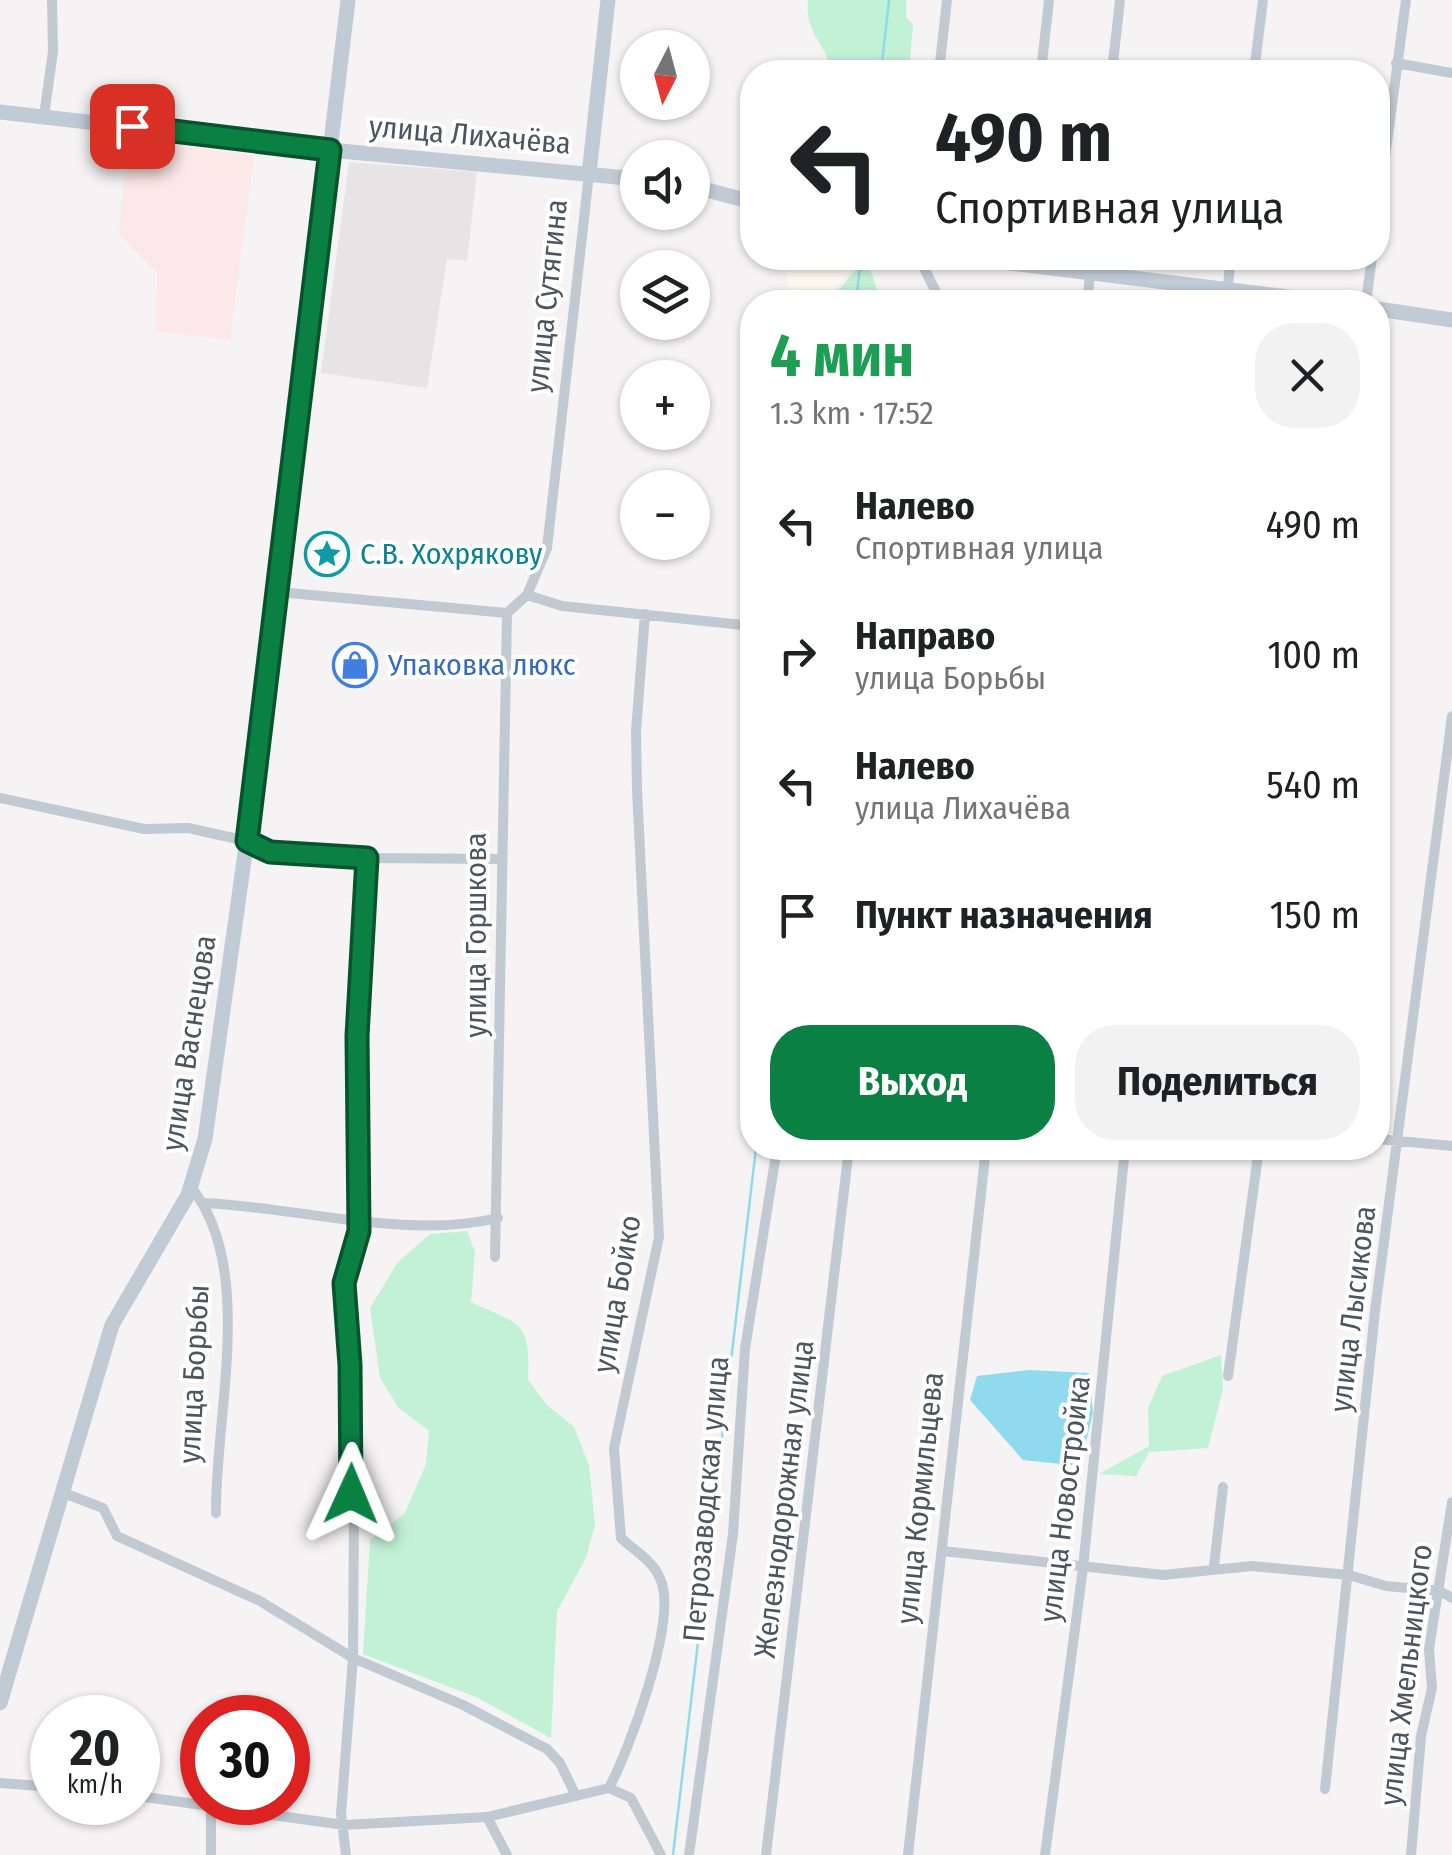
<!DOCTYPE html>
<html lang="ru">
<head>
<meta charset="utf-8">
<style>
  body { margin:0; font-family:"Fira Sans Condensed",sans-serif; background:#f2f2f2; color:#202124; height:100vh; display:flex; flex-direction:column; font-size:38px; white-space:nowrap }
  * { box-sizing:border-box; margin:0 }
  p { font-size:32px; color:#757577 }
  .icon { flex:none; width:55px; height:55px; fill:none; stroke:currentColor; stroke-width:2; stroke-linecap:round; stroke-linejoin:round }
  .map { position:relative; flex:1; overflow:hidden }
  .details { position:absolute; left:740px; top:290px; width:650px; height:870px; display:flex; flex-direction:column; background:#fff; border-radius:40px; box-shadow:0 2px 8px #0004 }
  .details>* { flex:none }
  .banner { position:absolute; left:740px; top:60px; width:650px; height:210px; border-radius:40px; box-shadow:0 2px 8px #0004; background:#fff; color:#202124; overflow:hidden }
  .needle { width:65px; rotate:186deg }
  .tools { position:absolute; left:620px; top:30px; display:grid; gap:20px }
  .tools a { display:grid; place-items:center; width:90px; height:90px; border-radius:50%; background:#fff; box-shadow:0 2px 8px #0004; font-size:50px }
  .speed { position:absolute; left:30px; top:1695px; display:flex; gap:20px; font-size:50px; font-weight:700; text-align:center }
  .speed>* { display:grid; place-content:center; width:130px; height:130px; border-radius:50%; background:#fff; box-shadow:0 2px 8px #0004; line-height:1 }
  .speed small { font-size:25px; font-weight:400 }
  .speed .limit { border:15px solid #d22; background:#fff; color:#111 }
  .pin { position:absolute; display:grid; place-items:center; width:85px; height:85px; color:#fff; margin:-42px; border-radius:20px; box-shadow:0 5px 15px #0006 }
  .me { position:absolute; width:110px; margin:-55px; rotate:1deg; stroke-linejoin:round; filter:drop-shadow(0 0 8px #0008) }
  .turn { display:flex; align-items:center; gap:35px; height:210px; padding:0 30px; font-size:45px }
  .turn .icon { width:130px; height:130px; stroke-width:2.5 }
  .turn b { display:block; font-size:70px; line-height:85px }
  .round { display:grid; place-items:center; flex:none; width:105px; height:105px; border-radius:40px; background:#f2f2f2 }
  .summary { display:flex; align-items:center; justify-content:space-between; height:170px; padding:0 30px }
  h1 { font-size:60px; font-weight:700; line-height:75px; color:#1e9e55 }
  .button { display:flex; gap:20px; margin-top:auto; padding:20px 30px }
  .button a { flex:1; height:115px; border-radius:40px; background:#0b8043; color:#fff; font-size:40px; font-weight:700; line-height:115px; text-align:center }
  .button a+a { background:#f2f2f2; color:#202124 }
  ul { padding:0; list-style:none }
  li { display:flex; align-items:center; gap:30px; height:130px; padding:0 30px }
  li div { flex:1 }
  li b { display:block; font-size:38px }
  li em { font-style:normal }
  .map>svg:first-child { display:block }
</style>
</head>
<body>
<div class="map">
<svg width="1452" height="1855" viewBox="0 0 1452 1855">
  <rect width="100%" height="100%" fill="#f5f3f3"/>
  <path fill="#fdf9ef" d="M784,258H862L826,299L789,291Z"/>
  <path fill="#e6e4e5" d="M349,162L477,172L467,261L447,259L427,388L321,373Z"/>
  <path fill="#fce8e6" d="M128,140L254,155L230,339L156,332L157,273L119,234Z"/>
  <path fill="#c3f1d5" d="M808,0H906V18L913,24L909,72H829C830,44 804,37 808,0Z
    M866,258L878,292L876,302H828Z
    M467,1231L475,1252L471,1302C520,1325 531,1320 528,1380L548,1406L574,1427L589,1465L595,1525L586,1558L557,1611L551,1738L476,1697L363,1654L370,1540L405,1513L426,1464L429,1431L398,1407L380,1378L370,1308L397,1263L430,1234Z
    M1221,1355L1223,1389L1208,1448L1149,1452L1136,1476L1099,1474L1149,1446L1148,1408L1162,1376Z"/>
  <path fill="#90daee" d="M1029,1370L1089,1373L1093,1413L1080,1466L1023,1460L970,1400L977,1376Z"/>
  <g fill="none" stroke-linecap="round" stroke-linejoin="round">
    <path stroke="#90daee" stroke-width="2.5" d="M881,72L889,0
      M856,302L861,258
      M673,1855L756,1148"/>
    <path stroke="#c1cad2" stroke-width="10" d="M1396,63L1452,73
      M939,72L947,0
      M1041,72L1049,0
      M1112,72L1120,0
      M1254,72L1263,0
      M44,116L53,51L52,0
      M1378,210L1406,0
      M919,258L941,302
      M1087,302L1092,258
      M1226,302L1231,258
      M1366,302L1372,258
      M278,592L507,613L527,595L562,606L752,626
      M527,595L547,548L589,174
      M752,747V743
      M0,798L144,829L188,828L247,841L270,852L367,858L502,859
      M1378,1139L1452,1146
      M191,1187C256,1268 215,1414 216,1513
      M203,1203C299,1207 405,1240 498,1218
      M495,1257L507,613
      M1228,1376L1259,1148
      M61,1492L103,1508L117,1536L260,1601L353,1658L463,1705L547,1749L560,1763L576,1796
      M942,1551L1163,1575L1252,1566L1349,1575L1386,1586L1440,1591L1452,1598
      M1214,1566L1223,1487
      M0,1783L52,1787
      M609,1788L631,1798L661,1855
      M1325,1789L1375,1311L1452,716
      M138,1796L344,1825L487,1817
      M211,1807V1855
      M346,1855L341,1814L353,1658L354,1508L344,1283L359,1231L357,1036L367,858
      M507,1855L487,1817L609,1788C630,1748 675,1626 662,1584C656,1562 637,1553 621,1538L614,1448L659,1237L637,790L636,731L645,614
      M689,1855L733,1534L745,1349L777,1148
      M766,1855L849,1148
      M908,1855L986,1148
      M1045,1855L1083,1568L1125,1148
      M1411,1855L1421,1736L1432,1688L1429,1649L1452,1502"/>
    <path stroke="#c1cbd6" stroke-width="15" d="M0,112L330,150L638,179
      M589,174L608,0
      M692,186L752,202
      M969,258L1328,302
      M1378,309L1452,320
      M0,1703L112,1325L188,1195L205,1139L253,796L348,0"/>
  </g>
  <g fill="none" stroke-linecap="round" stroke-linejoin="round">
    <defs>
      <path id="route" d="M132,126L330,150L247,841L270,852L367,858L357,1036L359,1231L344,1283L350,1365L351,1494"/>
    </defs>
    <use href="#route" stroke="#07532c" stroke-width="25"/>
    <use href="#route" stroke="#0b8043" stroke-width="18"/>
  </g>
  <defs>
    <symbol id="sight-ring" viewBox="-11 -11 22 22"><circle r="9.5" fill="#fff" stroke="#0f9aa8" stroke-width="1.5"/><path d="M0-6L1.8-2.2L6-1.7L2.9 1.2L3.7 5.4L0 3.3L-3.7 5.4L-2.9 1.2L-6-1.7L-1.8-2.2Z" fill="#0f9aa8"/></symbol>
    <symbol id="shop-ring" viewBox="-11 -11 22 22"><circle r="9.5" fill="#fff" stroke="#3f7fe0" stroke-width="1.5"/><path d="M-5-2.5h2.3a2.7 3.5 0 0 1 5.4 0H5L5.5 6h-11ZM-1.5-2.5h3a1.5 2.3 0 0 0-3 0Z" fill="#3f7fe0"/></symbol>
  </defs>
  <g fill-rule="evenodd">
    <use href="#sight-ring" x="302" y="529" width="50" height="50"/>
    <use href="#shop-ring" x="330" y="640" width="50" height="50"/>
  </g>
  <g text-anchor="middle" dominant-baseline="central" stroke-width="8" stroke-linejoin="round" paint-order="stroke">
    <g font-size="30" fill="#4a5661" stroke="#fff">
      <text transform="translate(470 135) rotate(5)">улица Лихачёва</text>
      <text transform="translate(547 296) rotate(-84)">улица Сутягина</text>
      <text transform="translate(476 935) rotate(-90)">улица Горшкова</text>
      <text transform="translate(189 1043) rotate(-81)">улица Васнецова</text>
      <text transform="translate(617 1294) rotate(-80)">улица Бойко</text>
      <text transform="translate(1353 1309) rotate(-83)">улица Лысикова</text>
      <text transform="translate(194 1374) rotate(-87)">улица Борьбы</text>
      <text transform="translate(920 1498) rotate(-84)">улица Кормильцева</text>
      <text transform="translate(706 1499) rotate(-85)">Петрозаводская улица</text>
      <text transform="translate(784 1499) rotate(-83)">Железнодорожная улица</text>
      <text transform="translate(1065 1499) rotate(-83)">улица Новостройка</text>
      <text transform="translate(1406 1675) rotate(-83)">улица Хмельницкого</text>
    </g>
    <g font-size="30" fill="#0d838f" stroke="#fff" text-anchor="start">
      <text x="360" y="554">С.В. Хохрякову</text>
    </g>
    <g font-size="30" fill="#366cbe" stroke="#fff" text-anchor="start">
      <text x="388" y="665">Упаковка люкс</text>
    </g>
  </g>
</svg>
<div class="tools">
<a><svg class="needle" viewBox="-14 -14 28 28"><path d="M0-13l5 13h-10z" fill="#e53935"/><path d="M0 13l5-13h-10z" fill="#757577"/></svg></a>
<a><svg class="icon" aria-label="sound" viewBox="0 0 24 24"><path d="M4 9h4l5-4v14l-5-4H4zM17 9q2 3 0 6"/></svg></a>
<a><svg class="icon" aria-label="layers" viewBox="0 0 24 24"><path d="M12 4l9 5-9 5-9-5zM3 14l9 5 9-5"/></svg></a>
<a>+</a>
<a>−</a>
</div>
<div class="speed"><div>20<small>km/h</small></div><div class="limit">30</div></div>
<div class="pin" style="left:132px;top:126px;background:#d93025"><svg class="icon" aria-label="arrive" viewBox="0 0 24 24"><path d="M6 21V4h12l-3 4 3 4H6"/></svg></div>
<svg class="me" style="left:351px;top:1494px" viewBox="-20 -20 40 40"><path d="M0-17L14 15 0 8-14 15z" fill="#0b8043" stroke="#fff" stroke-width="4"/></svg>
<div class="banner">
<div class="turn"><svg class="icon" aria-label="left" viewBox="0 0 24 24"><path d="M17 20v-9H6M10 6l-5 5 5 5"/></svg><div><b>490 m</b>Спортивная улица</div></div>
</div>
<section class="details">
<div class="summary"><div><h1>4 мин</h1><p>1.3 km · 17:52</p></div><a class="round"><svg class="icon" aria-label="close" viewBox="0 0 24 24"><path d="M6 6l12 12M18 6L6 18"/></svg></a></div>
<ul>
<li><svg class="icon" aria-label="left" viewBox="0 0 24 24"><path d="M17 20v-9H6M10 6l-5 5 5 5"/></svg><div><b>Налево</b><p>Спортивная улица</p></div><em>490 m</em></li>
<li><svg class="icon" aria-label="right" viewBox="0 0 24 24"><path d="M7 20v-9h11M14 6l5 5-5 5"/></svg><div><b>Направо</b><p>улица Борьбы</p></div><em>100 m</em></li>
<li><svg class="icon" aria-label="left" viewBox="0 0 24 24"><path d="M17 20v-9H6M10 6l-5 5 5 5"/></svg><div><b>Налево</b><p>улица Лихачёва</p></div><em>540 m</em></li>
<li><svg class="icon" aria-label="arrive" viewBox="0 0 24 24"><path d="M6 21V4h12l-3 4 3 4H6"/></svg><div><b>Пункт назначения</b></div><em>150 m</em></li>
</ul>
<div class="button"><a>Выход</a><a>Поделиться</a></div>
</section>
</div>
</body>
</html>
